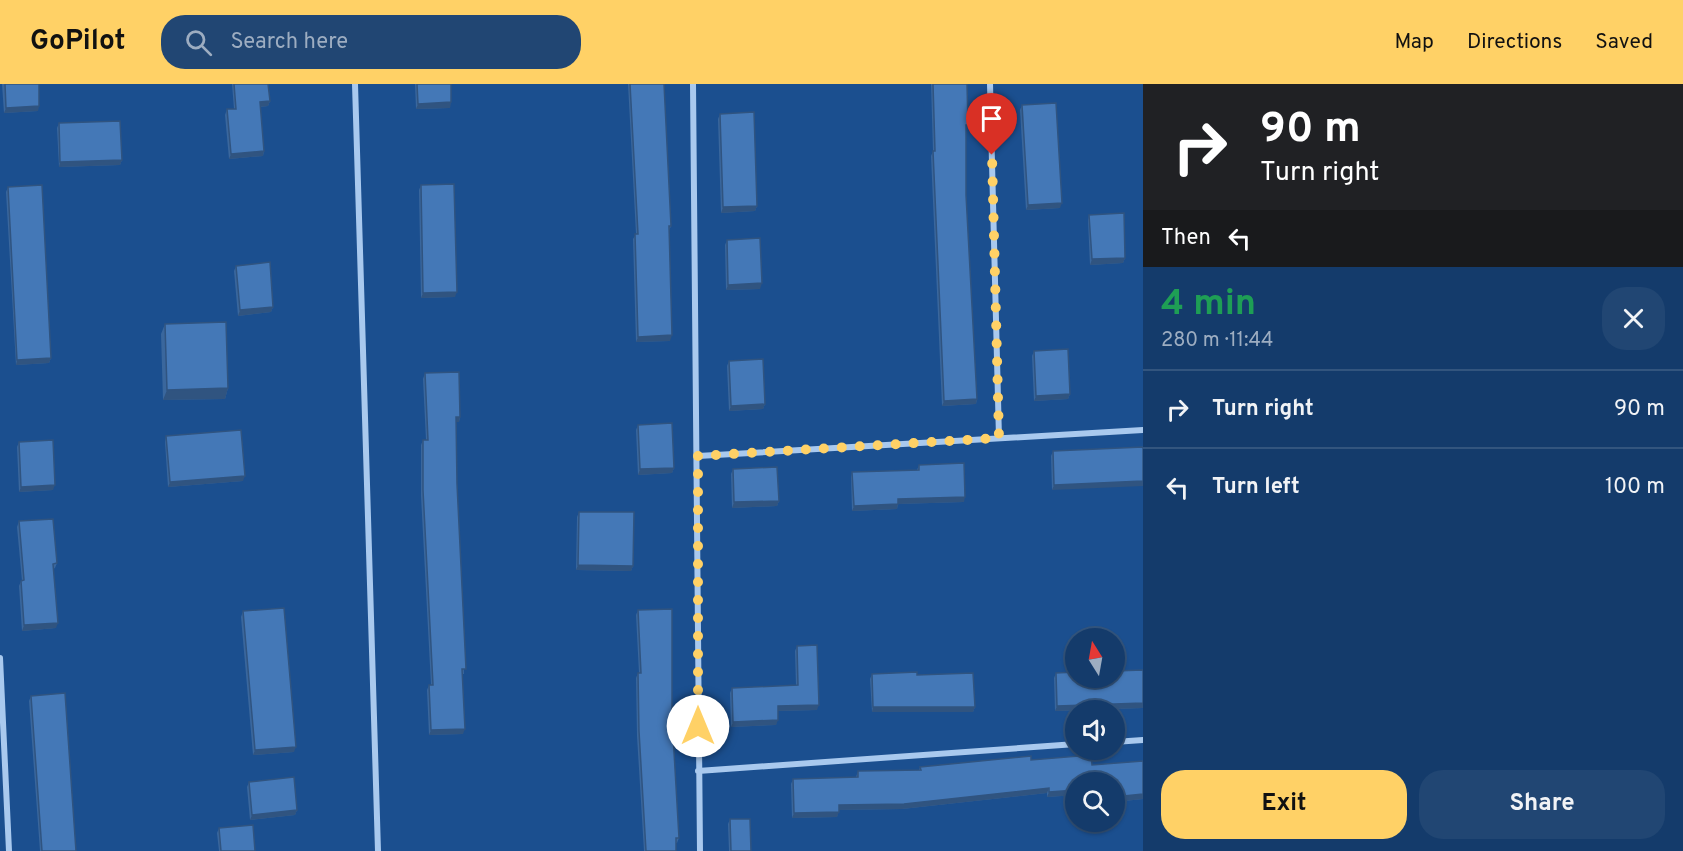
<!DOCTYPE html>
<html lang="en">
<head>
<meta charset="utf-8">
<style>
  body { margin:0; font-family:Overpass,sans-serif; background:#214673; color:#f1f3f6; height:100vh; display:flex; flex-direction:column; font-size:22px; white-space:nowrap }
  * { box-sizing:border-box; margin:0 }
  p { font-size:20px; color:#9dadc1 }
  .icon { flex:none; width:33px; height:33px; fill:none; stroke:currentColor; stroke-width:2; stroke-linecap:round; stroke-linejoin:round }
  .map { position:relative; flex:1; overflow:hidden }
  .side { display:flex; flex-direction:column; background:#143b6b; width:540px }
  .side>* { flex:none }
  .guide { background:#202124; color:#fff; overflow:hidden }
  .needle { width:39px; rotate:349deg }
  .buttons { position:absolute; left:1065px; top:544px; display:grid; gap:12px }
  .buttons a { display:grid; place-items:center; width:60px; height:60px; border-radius:50%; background:#143b6b; box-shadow:0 2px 4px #0004,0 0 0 2px #33557e; font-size:30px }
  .pin { position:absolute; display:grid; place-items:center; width:51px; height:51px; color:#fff; margin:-62px -26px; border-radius:50% 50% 50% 0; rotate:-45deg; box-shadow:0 0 6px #0007 }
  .pin .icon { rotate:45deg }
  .me { position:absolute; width:66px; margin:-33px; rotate:0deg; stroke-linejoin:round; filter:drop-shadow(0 0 4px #0008) }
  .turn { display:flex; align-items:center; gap:21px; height:126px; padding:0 18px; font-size:27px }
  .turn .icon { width:78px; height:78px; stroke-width:2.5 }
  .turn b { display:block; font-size:42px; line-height:51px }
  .then { display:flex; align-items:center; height:57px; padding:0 18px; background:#0003; gap:12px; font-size:22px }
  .round { display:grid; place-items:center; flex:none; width:63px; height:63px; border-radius:24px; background:#214673 }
  .overview { display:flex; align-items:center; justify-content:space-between; height:102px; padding:0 18px }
  h1 { font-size:36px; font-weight:700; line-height:45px; color:#1e9e55 }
  .cta { display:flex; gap:12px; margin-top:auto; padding:12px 18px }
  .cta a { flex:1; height:69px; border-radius:24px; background:#ffd166; color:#111; font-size:24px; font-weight:700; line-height:69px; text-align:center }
  .cta a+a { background:#214673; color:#f1f3f6 }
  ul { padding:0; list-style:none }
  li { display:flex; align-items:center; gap:18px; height:78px; padding:0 18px; border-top:2px solid #33557e }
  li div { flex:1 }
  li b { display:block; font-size:22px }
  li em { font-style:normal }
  header { display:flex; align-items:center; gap:36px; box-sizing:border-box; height:84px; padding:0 30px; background:#ffd166; color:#111 }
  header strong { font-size:28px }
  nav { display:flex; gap:33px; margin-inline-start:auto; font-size:21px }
  .search { width:420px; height:54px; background:#214673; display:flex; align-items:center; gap:15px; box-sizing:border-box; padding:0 21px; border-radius:24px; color:#9dadc1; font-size:22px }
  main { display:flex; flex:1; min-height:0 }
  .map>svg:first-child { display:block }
</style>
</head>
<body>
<header>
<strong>GoPilot</strong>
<div class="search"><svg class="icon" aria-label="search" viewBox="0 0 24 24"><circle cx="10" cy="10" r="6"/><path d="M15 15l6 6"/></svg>Search here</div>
<nav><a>Map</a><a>Directions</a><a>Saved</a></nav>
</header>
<main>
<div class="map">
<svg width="1143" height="767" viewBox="0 0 1143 767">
  <rect width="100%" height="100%" fill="#1b4f8f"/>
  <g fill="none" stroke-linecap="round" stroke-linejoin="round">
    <path stroke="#a9c9ee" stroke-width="6" d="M355,0L378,767
      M693,0L700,767
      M990,0L999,354
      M698,372L1143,346
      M0,574L9,767
      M1114,658L1143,656
      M698,687L1076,660"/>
  </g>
  <path fill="#3a679d" d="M2,0H39L38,27L4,29Z
    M232,0H268L270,17L268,22L260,23L264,67L263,72L229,75L225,31L227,25H234Z
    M415,0H451L450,24L416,25Z
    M628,0H664L671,142L669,147L670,257L636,258L633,155L636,150Z
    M931,0H967L966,46V111L977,315L976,320L942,322L931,72L933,67Z
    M1022,21L1060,124L1026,126L1020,26Z
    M720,30L757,122L755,127L721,129L718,35Z
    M59,39L122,76L120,81L59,83L57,44Z
    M421,101L455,213L421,214L419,106Z
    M8,103L51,274L49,279L16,281L6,108Z
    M1089,131L1125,174L1123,179L1090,181L1088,136Z
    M727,156L760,205L726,206L725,161Z
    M236,182L273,223L271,228L238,232L234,187Z
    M165,240L228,304L225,315L163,316L161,250Z
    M1034,267L1070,310L1068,315L1034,317L1032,272Z
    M729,277L765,320L763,325L729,327L727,282Z
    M425,289L460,333L459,338H456L457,400L464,590H463V650L429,651L427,606L429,601H431L421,412V361L423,356H426L423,295Z
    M638,341L674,384L672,389L638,391L636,346Z
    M166,352L243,397L168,403L165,358Z
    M19,358L53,406L19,408L17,363Z
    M1143,363L1052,406L1051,372L1053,367Z
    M919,381L964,418L898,420L897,425L852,427L851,393L852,388L917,386Z
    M733,385L779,417L777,422L732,424L731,390Z
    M579,428L633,482L631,487L576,486L577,433Z
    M19,437L57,479L55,484L53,485L56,544L22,547L19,502L21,497H22L17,443Z
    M638,526L672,633L679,754L677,759H676V767H644L637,652L636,594L638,589H639L636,531Z
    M243,527L294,668L253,671L241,533Z
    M797,562L817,626L778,627L776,641L731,643L730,609L732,604L796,602L795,567Z
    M1143,586V624L1055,627L1054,594L1056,589Z
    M872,590L917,591L975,623L973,628H872L870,595Z
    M31,612L76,767H40L29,617Z
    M1031,676L1092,681L1143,715L1114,718V699H1076V711L1047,713V709L902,725L839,726L837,733L792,734L791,700L793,695L856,693L858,687L919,686L920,683Z
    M249,698L297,726L295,731L250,736L247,703Z
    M730,735L751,767H729L728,740Z
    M219,744L255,767H219L217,749Z"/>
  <path fill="#305480" d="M270,17L268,22L258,23L260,18Z
    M451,18L450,24L416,25L418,20Z
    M39,22L38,27L4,29L6,24Z
    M264,67L263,72L229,75L231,70Z
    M122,76L120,81L59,83L60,78Z
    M1062,119L1060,124L1026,126L1028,121Z
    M757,122L755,127L721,129L723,123Z
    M1125,174L1123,179L1090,181L1092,175Z
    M762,199L760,205L726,206L728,201Z
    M457,208L455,213L421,214L423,209Z
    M273,223L271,228L238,232L240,226Z
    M672,251L670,257L636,258L638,253Z
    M51,274L49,279L16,281L17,276Z
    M228,304L225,315L163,316L167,306Z
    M1070,310L1068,315L1034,317L1036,312Z
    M977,315L976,320L942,322L944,317Z
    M765,320L763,325L729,327L731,322Z
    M456,333H460L459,338H454Z
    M674,384L672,389L638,391L640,385Z
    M245,392L243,397L168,403L170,398Z
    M1143,397V402L1052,406L1054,401Z
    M55,401L53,406L19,408L21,403Z
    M965,413L964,418L898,420L897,425L852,427L854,422L898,415Z
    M779,417L777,422L732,424L734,418Z
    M578,481L633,482L631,487L576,486Z
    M58,539L56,544L22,547L24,541Z
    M1143,619V624L1055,627L1057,622Z
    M819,621L817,626L776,627L778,622Z
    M873,623H975L973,628H872Z
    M778,636L776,641L731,643L733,638Z
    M465,645L463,650L429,651L431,646Z
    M296,663L294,668L253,671L255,666Z
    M1049,704L1047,709L902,725L837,726L839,721Z
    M1076,706V711L1047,713L1049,708Z
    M1143,710V715L1114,718V713Z
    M297,726L295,731L250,736L252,731Z
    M839,728L837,733L792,734L794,729Z"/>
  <path fill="#4478b7" stroke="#305480" stroke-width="1.5" d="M5,0H39V22L6,24Z
    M234,0H268L270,17L260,18L264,67L231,70L227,25H236Z
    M417,0H451V18L418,20Z
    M630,0H664L671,142H669L672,251L638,253L635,150H638Z
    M933,0H967L968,41H966V111L977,315L944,317L933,67H935Z
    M1056,19L1062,119L1028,121L1022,21Z
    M754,28L757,122L723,123L720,30Z
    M120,37L122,76L60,78L59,39Z
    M454,100L457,208L423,209L421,101Z
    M42,101L51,274L17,276L8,103Z
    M1124,129L1125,174L1092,175L1089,131Z
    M760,154L762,199L728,201L727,156Z
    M270,178L273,223L240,226L236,182Z
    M226,238L228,304L167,306L165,240Z
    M1068,265L1070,310L1036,312L1034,267Z
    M763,275L765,320L731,322L729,277Z
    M459,288L460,333H456L457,400L466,585H462L465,645L431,646L429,601H433L423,406V356H428L425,289Z
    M672,339L674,384L640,385L638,341Z
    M241,346L245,392L170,398L166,352Z
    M53,356L55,401L21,403L19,358Z
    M1143,363V397L1054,401L1053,367Z
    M964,379L965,413L898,415V420L854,422L852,388L919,386V381Z
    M777,383L779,417L734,418L733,385Z
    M579,428H634L633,482L578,481Z
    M53,435L57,479L53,480L58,539L24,541L21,497L24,496L19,437Z
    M284,524L296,663L255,666L243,527Z
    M672,525V633L679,754H676V767H646L639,647L638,589H641L638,526Z
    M817,561L819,621L778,622V636L733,638L732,604L798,601L797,562Z
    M1143,586V619L1057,622L1056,589L1076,588V594H1114V587Z
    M917,588V591L973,589L975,623H873L872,590Z
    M65,609L76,767H42L31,612Z
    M1091,671L1092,681L1143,677V710L1114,713V699H1076V706L1049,708V704L904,720L839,721V728L794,729L793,695L858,693V687L921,686L920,683L1031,672V676Z
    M294,693L297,726L252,731L249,698Z
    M730,735H750L751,767H731Z
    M253,741L255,767H221L219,744Z"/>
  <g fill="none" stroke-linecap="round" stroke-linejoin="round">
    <path stroke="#ffd166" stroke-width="10" stroke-dasharray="0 18" d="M698,642V372L999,354L992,71"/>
  </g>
</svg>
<div class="buttons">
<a><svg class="needle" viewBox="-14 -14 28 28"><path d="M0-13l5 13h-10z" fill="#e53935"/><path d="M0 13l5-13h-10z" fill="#9dadc1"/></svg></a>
<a><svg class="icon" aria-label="sound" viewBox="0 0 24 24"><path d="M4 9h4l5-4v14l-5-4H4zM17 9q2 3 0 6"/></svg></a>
<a><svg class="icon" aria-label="search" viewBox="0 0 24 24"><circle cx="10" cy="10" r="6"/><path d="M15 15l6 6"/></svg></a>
</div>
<div class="pin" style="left:992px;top:71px;background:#d93025"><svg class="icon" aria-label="arrive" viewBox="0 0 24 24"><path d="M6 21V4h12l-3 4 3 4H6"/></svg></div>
<svg class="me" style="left:698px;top:642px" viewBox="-20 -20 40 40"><circle r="19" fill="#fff"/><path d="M0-13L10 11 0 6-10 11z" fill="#ffd166"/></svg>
</div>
<section class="side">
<div class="guide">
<div class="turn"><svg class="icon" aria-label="right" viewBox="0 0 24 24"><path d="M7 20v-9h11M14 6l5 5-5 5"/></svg><div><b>90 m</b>Turn right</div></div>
<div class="then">Then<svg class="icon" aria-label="left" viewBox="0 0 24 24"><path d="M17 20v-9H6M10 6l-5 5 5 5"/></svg></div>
</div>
<div class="overview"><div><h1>4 min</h1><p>280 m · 11:44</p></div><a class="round"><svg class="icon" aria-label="close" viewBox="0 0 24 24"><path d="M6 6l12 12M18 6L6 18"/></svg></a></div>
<ul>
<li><svg class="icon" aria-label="right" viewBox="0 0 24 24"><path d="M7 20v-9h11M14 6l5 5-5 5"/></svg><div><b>Turn right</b></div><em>90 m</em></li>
<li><svg class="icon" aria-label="left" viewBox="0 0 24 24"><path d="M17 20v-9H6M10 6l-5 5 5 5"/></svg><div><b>Turn left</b></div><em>100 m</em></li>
</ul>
<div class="cta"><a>Exit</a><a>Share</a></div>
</section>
</main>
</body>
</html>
